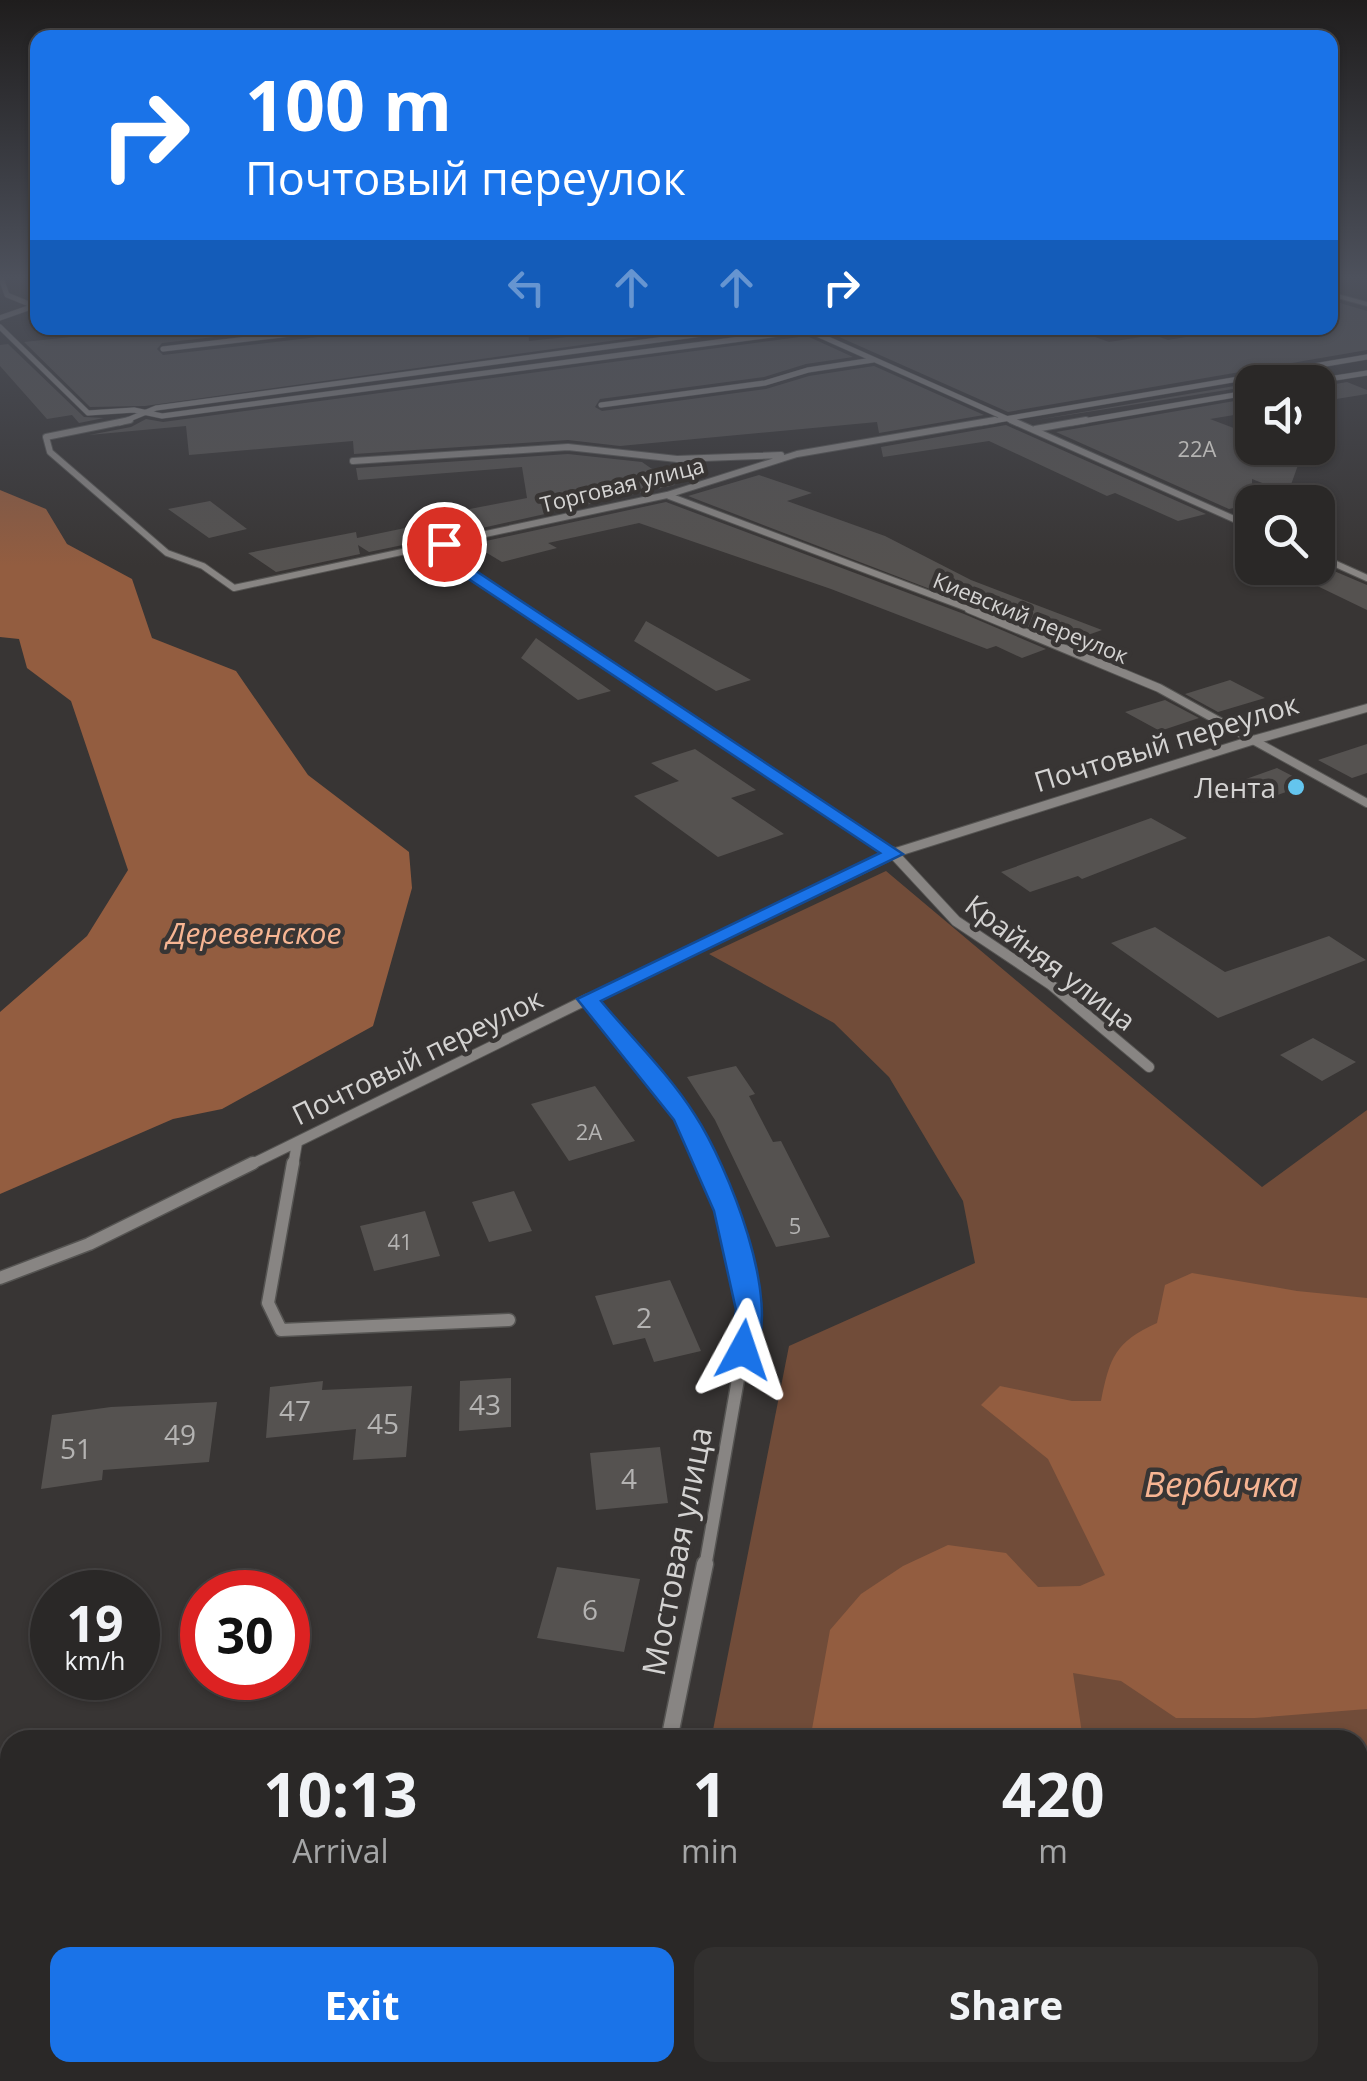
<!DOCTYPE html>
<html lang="en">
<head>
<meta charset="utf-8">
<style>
  body { margin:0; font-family:"Open Sans",sans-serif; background:#32302f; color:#f1f3f6; height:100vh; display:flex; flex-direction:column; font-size:38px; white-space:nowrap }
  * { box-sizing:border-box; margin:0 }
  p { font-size:32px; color:#a5a6a7 }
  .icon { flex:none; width:55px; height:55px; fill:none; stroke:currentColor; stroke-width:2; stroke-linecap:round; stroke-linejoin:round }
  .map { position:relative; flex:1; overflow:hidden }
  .drawer { position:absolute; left:0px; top:1730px; width:1368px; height:352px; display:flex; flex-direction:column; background:#2a2827; border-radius:30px 30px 0 0; box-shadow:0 2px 8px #0004,0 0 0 2px #464444 }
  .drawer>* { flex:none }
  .guide { position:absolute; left:30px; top:30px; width:1308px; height:305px; border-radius:20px; box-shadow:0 2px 8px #0004,0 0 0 2px #464444; background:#1a73e8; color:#fff; overflow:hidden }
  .buttons { position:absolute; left:1235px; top:365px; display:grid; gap:20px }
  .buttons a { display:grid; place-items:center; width:100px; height:100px; border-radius:20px; background:#2a2827; box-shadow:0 2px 8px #0004,0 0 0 2px #464444; font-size:50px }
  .speed { position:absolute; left:30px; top:1570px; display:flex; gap:20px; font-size:50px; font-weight:700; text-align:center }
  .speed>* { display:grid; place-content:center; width:130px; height:130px; border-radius:50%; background:#2a2827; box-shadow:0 2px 8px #0004,0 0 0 2px #464444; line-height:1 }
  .speed small { font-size:25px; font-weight:400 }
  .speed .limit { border:15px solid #d22; background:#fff; color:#111 }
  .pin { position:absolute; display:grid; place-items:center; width:85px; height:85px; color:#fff; margin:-42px; border:5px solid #fff; border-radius:50%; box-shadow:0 2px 10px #0007 }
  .me { position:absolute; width:110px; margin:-55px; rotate:5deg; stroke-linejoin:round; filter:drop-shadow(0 0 8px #0008) }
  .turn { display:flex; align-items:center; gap:35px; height:210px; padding:0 50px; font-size:45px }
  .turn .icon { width:130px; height:130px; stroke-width:2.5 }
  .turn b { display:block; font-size:70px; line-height:85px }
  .lanes { display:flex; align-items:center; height:95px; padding:0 50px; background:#0003; justify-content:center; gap:50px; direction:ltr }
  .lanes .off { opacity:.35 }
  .eta { display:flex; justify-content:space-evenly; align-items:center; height:170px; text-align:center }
  .eta b { font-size:60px; font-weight:700; line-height:70px }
  .button { display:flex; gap:20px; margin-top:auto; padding:20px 50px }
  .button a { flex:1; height:115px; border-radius:20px; background:#1a73e8; color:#fff; font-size:40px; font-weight:700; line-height:115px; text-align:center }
  .button a+a { background:#32302f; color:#f1f3f6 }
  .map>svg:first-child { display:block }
</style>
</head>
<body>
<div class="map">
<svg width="1367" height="2081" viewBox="0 0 1367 2081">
  <rect width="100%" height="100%" fill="#383534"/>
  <path fill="#714c39" d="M886,871L1262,1187L1367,1110V1762L1358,1767V1740H711L789,1346L975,1263L963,1201L889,1077L834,1023L709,954Z
    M1269,2072L1272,2081H707L706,2073Z"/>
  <path fill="#935d40" d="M0,490L46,509L67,544L132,579L152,638L236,671L308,775L409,852L412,888L373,1026L222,1109L173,1119L0,1194V1012L87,936L128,870L71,701L27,668L19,639L0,637Z
    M1192,1273L1297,1291L1367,1298V1709L1255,1718H1176L1121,1681L1073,1673L1083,1740H810L830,1630L861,1594L903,1566L948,1545L1006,1553L1038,1587L1080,1586L1105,1575L1048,1459L981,1405L1000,1386L1072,1401H1101C1110,1357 1115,1342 1157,1323L1165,1285Z
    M1104,2072L1107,2081H813L810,2073Z"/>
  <path fill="#555250" d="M1330,300L1367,311V350L1008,412L828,332L829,328H1032V337L1076,330L1109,342L1154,335L1168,340L1228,330L1244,335L1291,328H1330Z
    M155,328H170L175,333L212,328H293L162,343L157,349L163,355L343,334L348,328H528L529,341L652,328H703L145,406L90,407L24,342Z
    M807,336L853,357L806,364L764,377L600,399L595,407L602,411L766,389L809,376L874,366L984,415L879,433L877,422L620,446L568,440L354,454L353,441L189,455L186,426L89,435L131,427L146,419L163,422Z
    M8,344L84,417L104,418L79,423L72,415L47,419L0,366V345Z
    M1347,382L1367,390V394L1318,402V387Z
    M1252,383V386L1030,421Z
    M1252,398V412L1210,419L1252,435V448H1284L1302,454L1288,493L1252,479V504L1229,509L1056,432Z
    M1006,425L1008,426L1206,514L1178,521L1115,493L1107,496L989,441L883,457L881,447Z
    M568,454L642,462L675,485L455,534L428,517L527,498L522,467L358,480L356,468Z
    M759,475L812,493L787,501L885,536L971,580L1102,630L1068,642L688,496Z
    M210,501L247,529L209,538L168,509Z
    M666,502L964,614L1046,649L1022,658L996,646L987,649L831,589L639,523L548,543L557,548L502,562L472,544Z
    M434,522L422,541L369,552L358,545L360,554L276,572L248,553L356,532L357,538Z
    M1280,568H1327L1367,585V610Z
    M646,621L751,680L716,691L634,641Z
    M536,638L611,691L578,700L521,658Z
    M1230,680L1265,698L1218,712L1185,694Z
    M1165,700L1199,718L1160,731L1125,712Z
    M1367,744V773L1352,778L1318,760Z
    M695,749L756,790L731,798L784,834L718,857L634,796L679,781L651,763Z
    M1277,768L1308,784L1264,800L1232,784Z
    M1151,818L1187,838L1082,879L1078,876L1030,892L1001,872Z
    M1155,927L1225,972L1329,936L1366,960L1218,1018L1111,943Z
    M1313,1038L1356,1062L1322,1081L1280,1055Z
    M736,1066L755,1094L749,1096L773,1142L781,1141L830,1237L776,1247L715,1120L687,1077Z
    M595,1086L635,1141L569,1161L531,1104Z
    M514,1191L532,1231L489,1242L472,1202Z
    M425,1211L440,1256L374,1271L360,1226Z
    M670,1280L701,1351L654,1362L645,1338L613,1345L595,1296Z
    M511,1378V1427L459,1431L460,1381Z
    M323,1381L322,1390L412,1386L406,1457L353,1460L356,1429L266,1438L270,1387Z
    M217,1402L209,1462L103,1470L102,1480L41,1489L52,1415L111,1407Z
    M660,1447L668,1503L596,1510L590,1453Z
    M557,1567L640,1579L624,1652L537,1638Z"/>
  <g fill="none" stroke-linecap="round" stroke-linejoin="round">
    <defs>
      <path id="minor-far5" d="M0,275L7,295L34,306L0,318
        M0,327L88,413L134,410L162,416L823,328
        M810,331L1017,423
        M163,349L342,328
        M1310,382L1367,373
        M601,405L765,383L808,370L873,360
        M120,423L156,408L746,328
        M981,423L1367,357
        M1072,423L1252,392"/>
      <path id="minor-far4" d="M130,420L46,437L50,452L167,553L203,566L234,588L667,495L797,454L995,420
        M1011,420L1252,527
        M1035,429L1086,420
        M353,461L568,447L677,459L781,455
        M669,496L975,611
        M445,544L448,559L528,611
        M1318,556L1367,578"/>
      <path id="minor-far3" d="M524,609L895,854
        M969,609L1159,688L1367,803"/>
      <path id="minor-far2" d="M892,852L956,921L1050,984L1149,1067
        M248,1166L588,999L685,1118L707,1166
        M293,1166L297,1143"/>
      <path id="minor-far1" d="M293,1163L268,1303L281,1330L509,1320
        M0,1278L89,1244L253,1163
        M705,1567L750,1311L727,1211L706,1163"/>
      <path id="minor" d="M669,1740L705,1564
        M0,1918L10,1917
        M661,2072L663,2081"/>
      <path id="tertiary" d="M1330,292L1367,302V306L1330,296Z
        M1367,704V712L1255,744L899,856L594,1003L588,1004L580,999L889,850L1245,738Z"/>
    </defs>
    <use href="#minor-far5" stroke="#555452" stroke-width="6"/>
    <use href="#minor-far4" stroke="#555452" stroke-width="8"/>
    <use href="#minor-far3" stroke="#555452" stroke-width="10"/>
    <use href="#minor-far2" stroke="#555452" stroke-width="12"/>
    <use href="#minor-far1" stroke="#555452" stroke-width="15"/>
    <use href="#minor" stroke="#555452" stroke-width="19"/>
    <use href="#tertiary" stroke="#555452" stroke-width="2"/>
    <use href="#minor-far5" stroke="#888583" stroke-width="5"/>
    <use href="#minor-far4" stroke="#888583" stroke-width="6"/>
    <use href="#minor-far3" stroke="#888583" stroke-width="8"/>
    <use href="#minor-far2" stroke="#888583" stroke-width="10"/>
    <use href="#minor-far1" stroke="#888583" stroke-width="12"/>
    <use href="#minor" stroke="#888583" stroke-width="16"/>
    <use href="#tertiary" fill="#888583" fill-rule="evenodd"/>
  </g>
  <linearGradient id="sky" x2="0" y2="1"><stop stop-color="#1f1d1d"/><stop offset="0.49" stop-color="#4d515c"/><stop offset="1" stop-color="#4d515c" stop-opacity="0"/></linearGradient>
  <rect width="1367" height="566" fill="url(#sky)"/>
  <path fill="#1a73e8" stroke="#114b97" stroke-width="2.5" d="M444,540L451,544L455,557L903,854L601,1001C632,1038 670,1075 695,1115C727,1164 784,1303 753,1357L743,1360L733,1357L729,1350L736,1310L714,1211L674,1120L577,999L880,853L443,562L438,544Z"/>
  <circle fill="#64c5ee" stroke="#383534" stroke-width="4" cx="1296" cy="787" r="10"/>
  <g text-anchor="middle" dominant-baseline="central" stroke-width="9" stroke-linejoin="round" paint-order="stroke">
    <g font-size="22" fill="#b4b3b2">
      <text x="1197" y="448">22А</text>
      <text x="589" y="1131">2А</text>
      <text x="795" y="1225">5</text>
      <text x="400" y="1241">41</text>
    </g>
    <g font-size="22" fill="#d4d3d2" stroke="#383534">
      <text transform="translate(622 484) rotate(-14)">Торговая улица</text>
      <text transform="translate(1031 617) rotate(22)">Киевский переулок</text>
    </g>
    <g font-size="28" fill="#d4d3d2" stroke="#383534">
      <text transform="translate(1166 742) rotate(-17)">Почтовый переулок</text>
      <text transform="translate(1051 962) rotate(37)">Крайняя улица</text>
      <text transform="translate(417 1056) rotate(-26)">Почтовый переулок</text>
    </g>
    <g font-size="28" fill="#d4d3d2" stroke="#383534" text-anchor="end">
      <text x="1276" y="787">Лента</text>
    </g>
    <g font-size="28" fill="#b4b3b2">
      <text x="644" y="1317">2</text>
      <text x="485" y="1404">43</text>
      <text x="295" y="1410">47</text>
      <text x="383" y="1423">45</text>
      <text x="180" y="1434">49</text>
      <text x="76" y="1448">51</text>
      <text x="629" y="1478">4</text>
      <text x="590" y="1609">6</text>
    </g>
    <g font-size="30" font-style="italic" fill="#f7b593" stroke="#383534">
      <text x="254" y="932">Деревенское</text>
    </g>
    <g font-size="32" fill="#d4d3d2" stroke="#383534">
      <text transform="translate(676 1551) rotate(-79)">Мостовая улица</text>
    </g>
    <g font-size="35" font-style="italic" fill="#f7b593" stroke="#383534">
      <text x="1221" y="1483">Вербичка</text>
    </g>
  </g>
</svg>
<div class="buttons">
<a><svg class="icon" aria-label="sound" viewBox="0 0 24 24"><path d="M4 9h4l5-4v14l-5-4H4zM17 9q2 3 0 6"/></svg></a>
<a><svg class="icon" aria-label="search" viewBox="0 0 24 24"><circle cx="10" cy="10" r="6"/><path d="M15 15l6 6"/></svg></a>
</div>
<div class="speed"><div>19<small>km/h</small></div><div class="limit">30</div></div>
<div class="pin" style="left:444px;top:544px;background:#d93025"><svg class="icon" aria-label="arrive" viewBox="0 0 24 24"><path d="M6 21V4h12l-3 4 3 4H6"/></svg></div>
<svg class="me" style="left:743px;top:1350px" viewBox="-20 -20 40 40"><path d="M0-17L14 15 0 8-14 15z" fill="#1a73e8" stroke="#fff" stroke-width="4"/></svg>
<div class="guide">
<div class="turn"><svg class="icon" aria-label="right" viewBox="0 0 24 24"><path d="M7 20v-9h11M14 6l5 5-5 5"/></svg><div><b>100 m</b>Почтовый переулок</div></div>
<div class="lanes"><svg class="icon off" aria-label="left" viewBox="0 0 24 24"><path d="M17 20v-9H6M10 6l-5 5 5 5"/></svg><svg class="icon off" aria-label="ahead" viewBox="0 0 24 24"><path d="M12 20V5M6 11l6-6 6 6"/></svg><svg class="icon off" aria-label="ahead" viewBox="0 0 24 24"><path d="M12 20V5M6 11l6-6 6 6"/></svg><svg class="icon" aria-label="right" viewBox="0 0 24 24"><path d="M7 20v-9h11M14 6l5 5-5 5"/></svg></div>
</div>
<section class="drawer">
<div class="eta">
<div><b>10:13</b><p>Arrival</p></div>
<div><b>1</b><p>min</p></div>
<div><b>420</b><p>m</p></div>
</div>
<div class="button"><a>Exit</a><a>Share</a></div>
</section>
</div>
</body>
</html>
